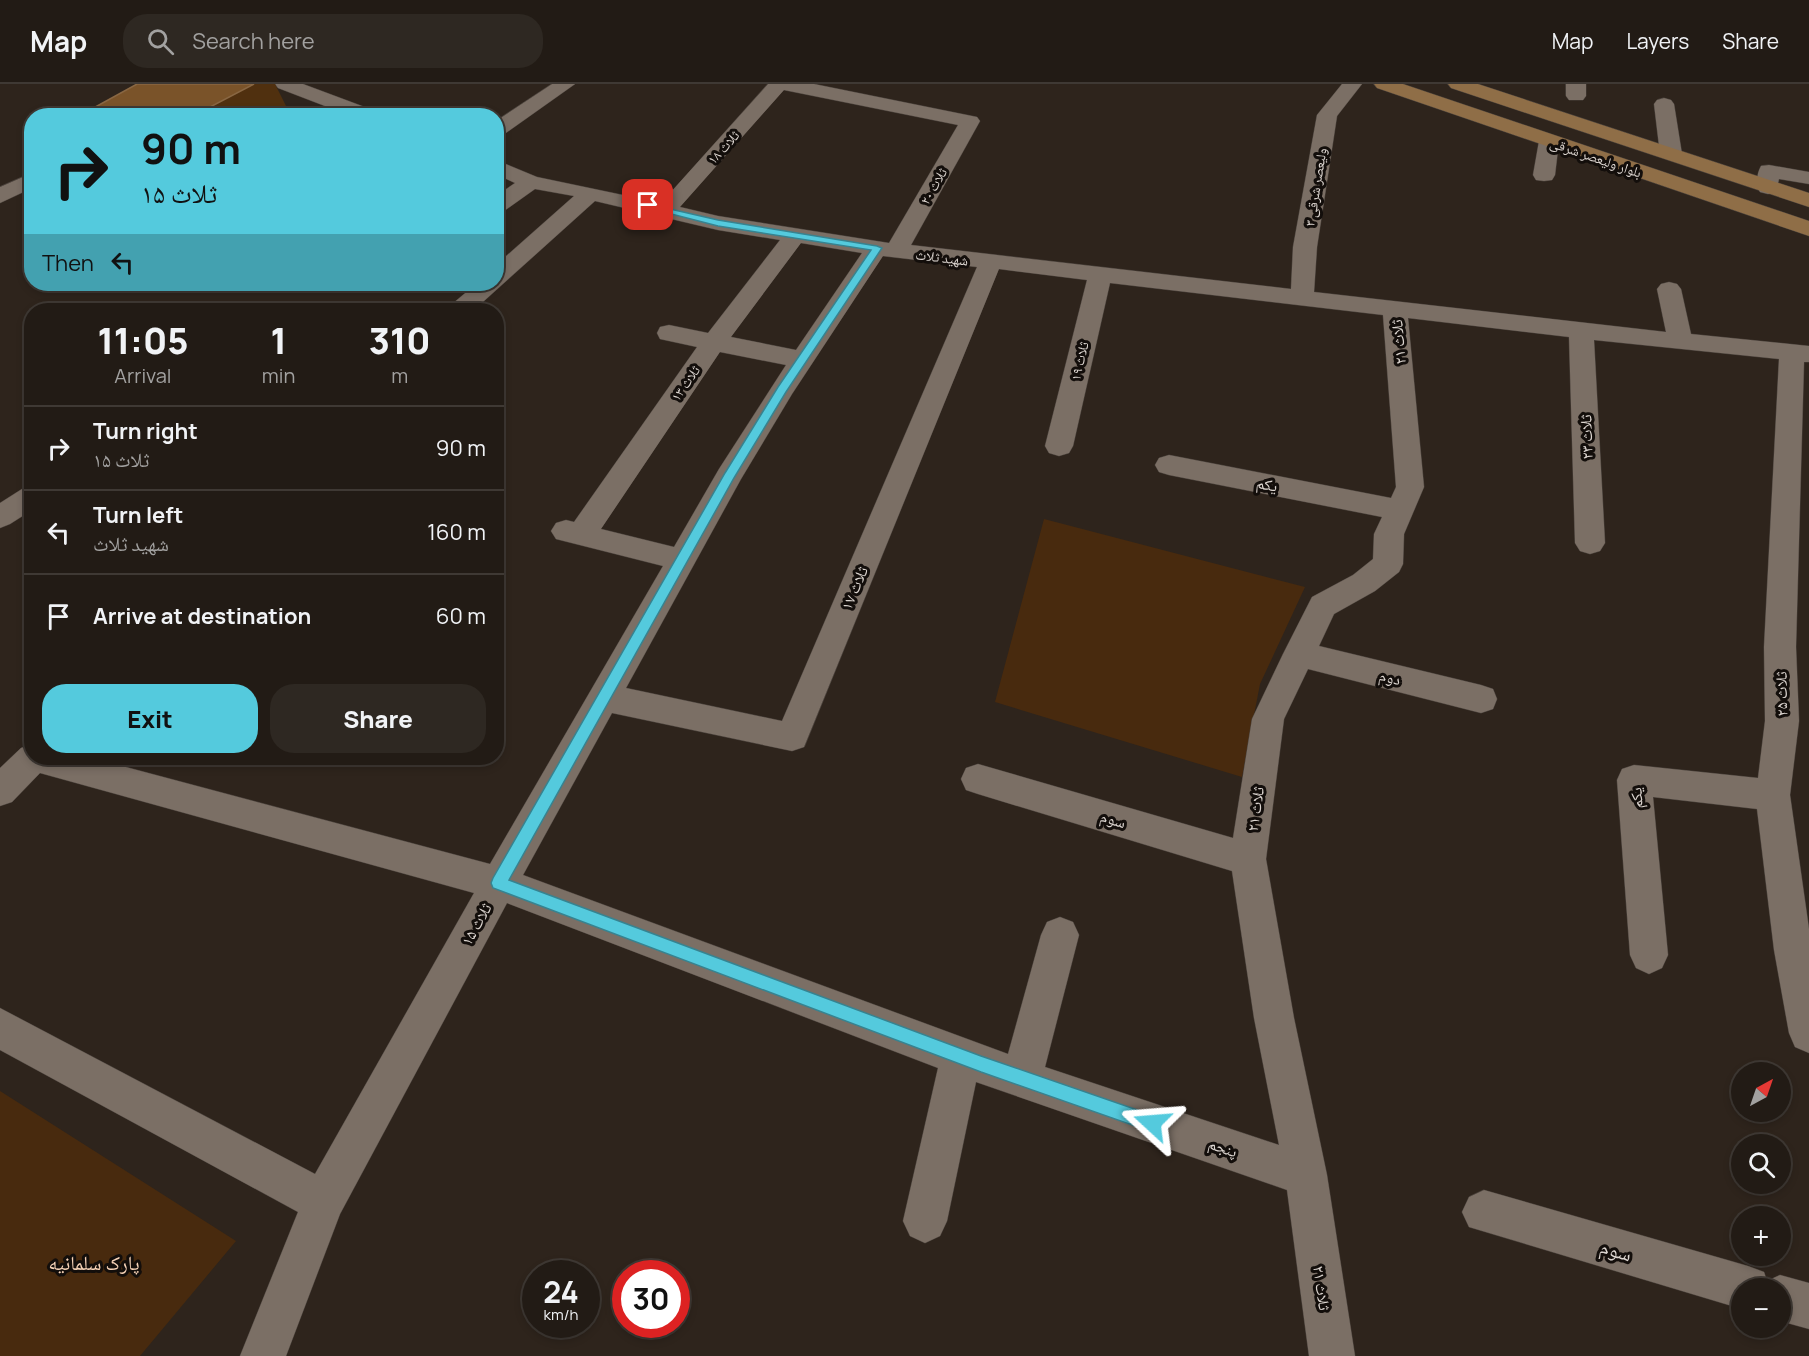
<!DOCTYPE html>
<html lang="en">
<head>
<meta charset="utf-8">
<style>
  body { margin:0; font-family:Manrope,"Noto Naskh Arabic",sans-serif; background:#2e2822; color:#f1f3f6; height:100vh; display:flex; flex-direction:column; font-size:22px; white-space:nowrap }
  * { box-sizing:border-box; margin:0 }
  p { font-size:20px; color:#a2a1a0 }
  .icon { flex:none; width:33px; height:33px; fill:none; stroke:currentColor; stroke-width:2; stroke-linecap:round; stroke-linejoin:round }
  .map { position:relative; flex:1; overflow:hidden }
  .sheet { position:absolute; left:24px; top:219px; width:480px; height:462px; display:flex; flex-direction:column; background:#221b15; border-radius:24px; box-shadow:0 3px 9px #0003,0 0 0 2px #3f3934 }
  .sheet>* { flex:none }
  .banner { position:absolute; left:24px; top:24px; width:480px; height:183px; border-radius:24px; box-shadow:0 3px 9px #0003,0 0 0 2px #3f3934; background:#54cadd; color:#111; overflow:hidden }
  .needle { width:39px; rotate:40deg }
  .controls { position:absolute; left:1731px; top:978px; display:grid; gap:12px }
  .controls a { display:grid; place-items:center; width:60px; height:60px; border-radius:50%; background:#221b15; box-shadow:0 3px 9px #0003,0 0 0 2px #3f3934; font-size:30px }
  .speed { position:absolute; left:522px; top:1176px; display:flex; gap:12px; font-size:30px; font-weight:700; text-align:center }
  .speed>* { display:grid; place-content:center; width:78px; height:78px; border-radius:50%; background:#221b15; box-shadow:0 3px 9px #0003,0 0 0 2px #3f3934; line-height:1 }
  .speed small { font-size:15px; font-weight:400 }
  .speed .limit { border:9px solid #d22; background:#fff; color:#111 }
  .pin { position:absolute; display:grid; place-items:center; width:51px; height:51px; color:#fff; margin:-26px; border-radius:12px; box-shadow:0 3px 9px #0006 }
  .me { position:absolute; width:66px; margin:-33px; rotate:289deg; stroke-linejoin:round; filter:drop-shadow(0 0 4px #0008) }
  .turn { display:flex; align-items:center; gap:21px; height:126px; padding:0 18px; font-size:27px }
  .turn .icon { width:78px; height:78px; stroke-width:2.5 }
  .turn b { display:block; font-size:42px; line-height:51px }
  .then { display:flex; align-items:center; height:57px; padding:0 18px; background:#0003; gap:12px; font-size:22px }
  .eta { display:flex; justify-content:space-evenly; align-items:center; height:102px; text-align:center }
  .eta b { font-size:36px; font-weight:800; line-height:42px }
  .cta { display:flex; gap:12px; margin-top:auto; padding:12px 18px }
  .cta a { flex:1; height:69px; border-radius:24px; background:#54cadd; color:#111; font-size:24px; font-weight:800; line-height:69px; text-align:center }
  .cta a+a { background:#2e2822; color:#f1f3f6 }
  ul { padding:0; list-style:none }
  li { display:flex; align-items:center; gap:18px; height:84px; padding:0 18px; border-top:2px solid #3f3934 }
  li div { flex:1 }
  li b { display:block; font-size:22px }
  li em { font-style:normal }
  header { display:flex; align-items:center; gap:36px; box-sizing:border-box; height:84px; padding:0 30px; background:#221b15; border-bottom:2px solid #3f3934 }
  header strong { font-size:28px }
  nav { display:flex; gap:33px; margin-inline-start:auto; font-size:21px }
  .search { width:420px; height:54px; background:#2e2822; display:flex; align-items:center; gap:15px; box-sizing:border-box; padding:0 21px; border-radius:24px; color:#a2a1a0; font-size:22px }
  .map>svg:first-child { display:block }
</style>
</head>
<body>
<header>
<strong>Map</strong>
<div class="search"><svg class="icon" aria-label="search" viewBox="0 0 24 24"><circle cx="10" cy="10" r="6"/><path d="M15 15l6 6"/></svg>Search here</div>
<nav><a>Map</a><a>Layers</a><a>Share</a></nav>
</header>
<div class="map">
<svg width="1809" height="1272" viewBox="0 0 1809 1272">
  <rect width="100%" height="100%" fill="#2e241c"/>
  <path fill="#482a0e" d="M1044,435L1305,503L1260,600L1242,693L995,618Z
    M0,1007L236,1157L140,1272H0Z"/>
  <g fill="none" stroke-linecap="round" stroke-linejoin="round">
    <defs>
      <path id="street" d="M275,0H303L378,28L381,32H351L278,4Z
        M552,0H575L503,51L496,53V37Z
        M768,0H814L977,33L980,37L911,161L1291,205L1293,163L1317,31L1342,0H1362L1337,32L1317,163L1314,208L1666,248L1657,205L1661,200L1669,198L1677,200L1681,205L1691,250L1809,262V278H1804L1796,563L1799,637L1790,711L1809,845V969L1795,963L1789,949L1774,866L1757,725L1653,713L1668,871L1662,884L1649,890L1636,884L1630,871L1617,696L1622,685L1634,681L1758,694L1765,637L1764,563L1779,275L1594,256L1605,459L1600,467L1590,470L1580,467L1575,459L1569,253L1408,234L1424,403L1404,450L1403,480L1399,488L1375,507L1334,530L1319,562L1481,601L1493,605L1497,615L1493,625L1481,629L1308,585L1284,635L1266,775L1294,934L1327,1091L1355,1272H1309L1287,1106L976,998L947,1137L940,1152L925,1159L910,1152L903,1137L938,984L507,819L340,1130L286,1272H240L298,1128L0,966V924L315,1090L474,809L40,689L12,718L0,722V684L21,664L32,660V674H92L490,780L663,482L556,455L551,447L556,439L566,436L574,438L697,263L660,255L657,249L660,243L669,241L708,249L780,156L718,146L595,117L474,226H448L451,221L476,200H496V181L574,112L535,105L504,127L496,129V112L515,99L496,90V76L537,93L661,119ZM784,6L958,41L889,159L718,132L680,123ZM801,159L862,169L796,266L731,253ZM883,172L977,183L782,637L626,604L741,395L792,310ZM999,185L1087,196L1045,362L1049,369L1059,372L1069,369L1073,362L1110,199L1383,231L1396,403L1391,414L1169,371L1159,374L1155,381L1159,388L1169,391L1382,433L1374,450L1373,475L1353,491L1312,513L1283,570L1252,635L1233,754L978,680L966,684L961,695L966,706L978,710L1232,787L1254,934L1279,1061L1045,983L1079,851L1073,838L1060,833L1047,838L1041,851L1008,970L523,791L612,629L792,667L804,663ZM720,268L786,281L719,385L674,463L601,445Z
        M1566,0H1586V12L1583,16H1569L1566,12Z
        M1664,14L1671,16L1674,20L1682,70L1678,74L1671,76L1664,74L1660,70L1654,20L1657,16Z
        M1549,51L1556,53L1559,57L1555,91L1552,96L1544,97L1536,96L1533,91L1539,57L1542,53Z
        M1769,81L1809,88V100L1779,95L1776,108L1768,110L1760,108C1755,101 1757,89 1761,82Z
        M32,89V104L0,119V103Z
        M32,402V426L10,440L0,444V419L22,405Z
        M1484,1106L1748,1182L1764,1188L1767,1197L1780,1191L1809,1199V1245L1780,1237V1204H1742V1225L1469,1143L1462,1128L1469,1113Z"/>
      <path id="secondary" d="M1374,0H1403L1809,137V152L1377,4Z
        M1448,0H1478L1809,109V123L1451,4Z"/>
    </defs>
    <use href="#street" stroke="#49413b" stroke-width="1"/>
    <use href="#secondary" stroke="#49413b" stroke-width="1"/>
    <use href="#street" fill="#7b6f65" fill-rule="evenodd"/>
    <use href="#secondary" fill="#8f6e47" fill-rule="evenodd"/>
  </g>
  <path fill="#50300f" d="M254,0H275L289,28L282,32H193Z"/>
  <path fill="#7a5329" stroke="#896743" stroke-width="1.5" d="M137,0H254L193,32H79Z"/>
  <path fill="#54cadd" stroke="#378390" stroke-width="1.5" d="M644,119L718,136L877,162L882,164L786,308L734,394L509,796L981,972L1152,1031L1158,1033L1161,1039L1158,1045L1152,1048L981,988L493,804L491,799L493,794L725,389L778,303L871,166L718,142L644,123Z"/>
  <g text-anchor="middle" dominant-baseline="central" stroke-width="6" stroke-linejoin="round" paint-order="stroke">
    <g font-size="14" fill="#dcd5d0" stroke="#130e0b">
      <text transform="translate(723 63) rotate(-48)">ثلاث ۱۸</text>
      <text transform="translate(1596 73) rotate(19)">بلوار ولیعصر شرقی</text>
      <text transform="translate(933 102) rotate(-60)">ثلاث ۲۰</text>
      <text transform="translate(1315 103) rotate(-81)">ولیعصر شرقی ۳</text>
      <text transform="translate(942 173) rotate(7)">شهید ثلاث</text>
      <text transform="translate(1079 277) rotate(-77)">ثلاث ۱۹</text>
      <text transform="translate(685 299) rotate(-55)">ثلاث ۱۳</text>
    </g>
    <g font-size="16" fill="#dcd5d0" stroke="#130e0b">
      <text transform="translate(1398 258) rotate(-95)">ثلاث ۲۱</text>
      <text transform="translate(1586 353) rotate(-92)">ثلاث ۲۳</text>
      <text transform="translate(1267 400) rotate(11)">یکم</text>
      <text transform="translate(854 504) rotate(-67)">ثلاث ۱۷</text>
      <text transform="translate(1390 593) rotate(14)">دوم</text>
      <text transform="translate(1781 610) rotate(-91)">ثلاث ۲۵</text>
      <text transform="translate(1636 714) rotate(-94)">یکم</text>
      <text transform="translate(1255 725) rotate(-82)">ثلاث ۲۱</text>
      <text transform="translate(1113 735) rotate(16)">سوم</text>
      <text transform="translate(476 840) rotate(-61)">ثلاث ۱۵</text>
      <text transform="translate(1223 1063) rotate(19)">پنجم</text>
      <text transform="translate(1322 1204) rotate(82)">ثلاث ۲۱</text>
    </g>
    <g font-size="20" fill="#dcd5d0" stroke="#130e0b">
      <text transform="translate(1616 1166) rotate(16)">سوم</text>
    </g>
    <g font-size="20" fill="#f8d4b8" stroke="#130e0b">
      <text x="94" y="1178">پارک سلمانیه</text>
    </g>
  </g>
</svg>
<div class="controls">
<a><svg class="needle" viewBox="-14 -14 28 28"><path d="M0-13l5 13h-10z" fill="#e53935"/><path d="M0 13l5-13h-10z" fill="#a2a1a0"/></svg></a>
<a><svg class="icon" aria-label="search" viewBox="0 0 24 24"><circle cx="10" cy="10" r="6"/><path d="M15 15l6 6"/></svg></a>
<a>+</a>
<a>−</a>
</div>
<div class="speed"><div>24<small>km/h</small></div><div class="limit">30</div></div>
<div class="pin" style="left:648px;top:121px;background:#d93025"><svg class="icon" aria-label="arrive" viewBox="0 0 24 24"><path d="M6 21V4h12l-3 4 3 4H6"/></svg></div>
<svg class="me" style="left:1152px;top:1039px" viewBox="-20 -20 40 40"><path d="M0-17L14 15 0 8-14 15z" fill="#54cadd" stroke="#fff" stroke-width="4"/></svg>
<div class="banner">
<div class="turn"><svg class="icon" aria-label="right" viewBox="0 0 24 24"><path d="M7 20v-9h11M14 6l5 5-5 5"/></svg><div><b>90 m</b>ثلاث ۱۵</div></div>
<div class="then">Then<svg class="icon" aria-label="left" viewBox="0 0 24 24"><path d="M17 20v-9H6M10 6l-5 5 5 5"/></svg></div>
</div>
<section class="sheet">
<div class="eta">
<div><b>11:05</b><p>Arrival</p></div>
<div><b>1</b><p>min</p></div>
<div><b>310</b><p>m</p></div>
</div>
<ul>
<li><svg class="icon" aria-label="right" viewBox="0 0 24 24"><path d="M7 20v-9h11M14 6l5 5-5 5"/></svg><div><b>Turn right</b><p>ثلاث ۱۵</p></div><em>90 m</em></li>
<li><svg class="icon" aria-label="left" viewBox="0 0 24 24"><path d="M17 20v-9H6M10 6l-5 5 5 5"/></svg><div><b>Turn left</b><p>شهید ثلاث</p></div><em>160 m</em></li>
<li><svg class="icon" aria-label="arrive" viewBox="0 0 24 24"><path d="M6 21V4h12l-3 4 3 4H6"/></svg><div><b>Arrive at destination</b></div><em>60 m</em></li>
</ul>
<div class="cta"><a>Exit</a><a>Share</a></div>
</section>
</div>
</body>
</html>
